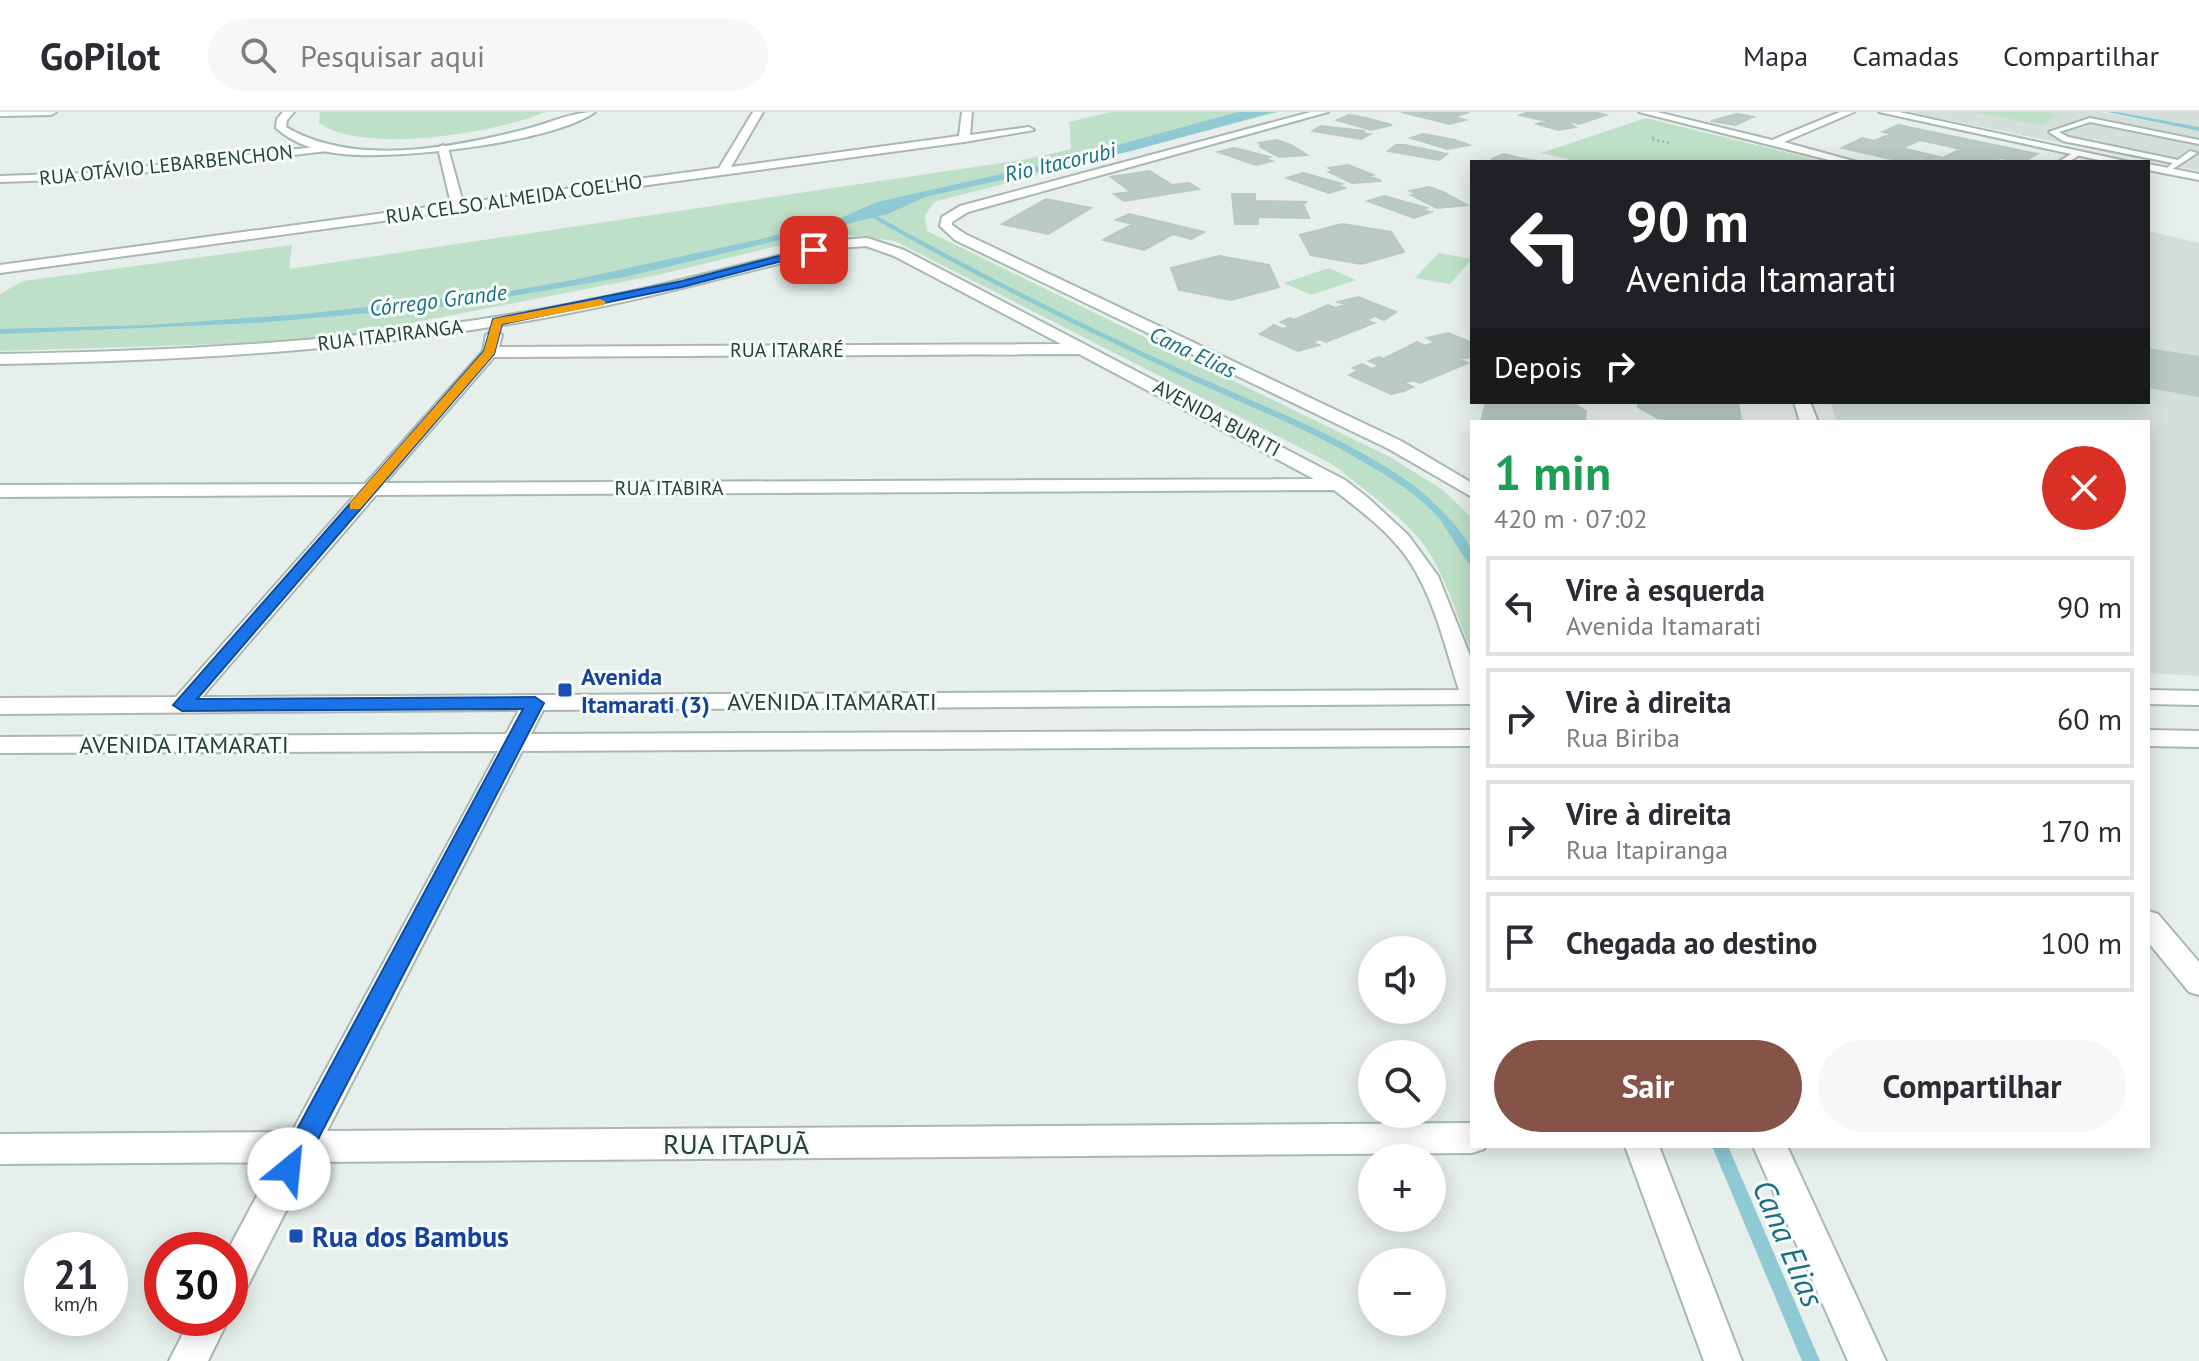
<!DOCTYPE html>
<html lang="pt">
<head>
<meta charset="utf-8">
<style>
  body { margin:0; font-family:"PT Sans",sans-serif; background:#f7f7f7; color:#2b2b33; height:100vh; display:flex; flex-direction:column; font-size:30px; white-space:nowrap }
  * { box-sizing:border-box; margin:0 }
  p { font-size:26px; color:#7c7c81 }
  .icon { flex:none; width:44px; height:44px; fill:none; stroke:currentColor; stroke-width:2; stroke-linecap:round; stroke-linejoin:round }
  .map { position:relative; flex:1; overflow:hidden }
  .sheet { position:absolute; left:1470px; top:308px; width:680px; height:728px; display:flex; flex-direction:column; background:#fff; border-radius:0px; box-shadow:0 4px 20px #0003 }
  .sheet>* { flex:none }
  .banner { position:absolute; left:1470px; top:48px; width:680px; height:244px; border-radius:0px; box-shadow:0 4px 20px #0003; background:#202124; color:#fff; overflow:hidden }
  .fabs { position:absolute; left:1358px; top:824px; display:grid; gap:16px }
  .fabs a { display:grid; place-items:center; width:88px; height:88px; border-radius:50%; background:#fff; box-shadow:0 4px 20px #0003; font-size:40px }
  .speed { position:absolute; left:24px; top:1120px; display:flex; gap:16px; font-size:40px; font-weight:700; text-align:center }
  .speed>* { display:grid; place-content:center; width:104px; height:104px; border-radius:50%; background:#fff; box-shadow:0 4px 20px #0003; line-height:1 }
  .speed small { font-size:20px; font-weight:400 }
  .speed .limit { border:12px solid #d22; background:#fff; color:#111 }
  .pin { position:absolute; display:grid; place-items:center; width:68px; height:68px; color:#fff; margin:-34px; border-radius:16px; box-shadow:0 4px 12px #0006 }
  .me { position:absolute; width:88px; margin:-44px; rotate:28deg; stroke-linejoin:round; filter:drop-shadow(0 0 6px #0008) }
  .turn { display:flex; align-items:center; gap:28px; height:168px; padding:0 24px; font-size:36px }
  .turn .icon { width:104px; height:104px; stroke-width:2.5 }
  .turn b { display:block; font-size:56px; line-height:68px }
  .then { display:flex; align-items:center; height:76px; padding:0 24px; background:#0003; gap:16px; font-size:30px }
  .round { display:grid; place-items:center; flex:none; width:84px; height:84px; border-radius:42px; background:#f7f7f7 }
  .head { display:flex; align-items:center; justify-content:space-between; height:136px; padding:0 24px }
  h1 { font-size:48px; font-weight:800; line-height:60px; color:#1e9e55 }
  .primary-button { display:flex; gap:16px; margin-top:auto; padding:16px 24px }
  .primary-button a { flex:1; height:92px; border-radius:48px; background:#855347; color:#fff; font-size:32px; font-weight:800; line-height:92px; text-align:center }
  .primary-button a+a { background:#f7f7f7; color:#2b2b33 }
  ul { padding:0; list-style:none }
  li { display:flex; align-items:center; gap:24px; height:100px; margin:0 16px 12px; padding:0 8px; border:4px solid #e1e1e2; border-radius:0px }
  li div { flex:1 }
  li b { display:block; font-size:30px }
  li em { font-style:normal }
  header { display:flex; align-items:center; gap:48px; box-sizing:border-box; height:112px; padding:0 40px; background:#fff; border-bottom:2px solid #e1e1e2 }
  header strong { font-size:38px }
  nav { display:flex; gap:44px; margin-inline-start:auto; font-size:28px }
  .search { width:560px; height:72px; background:#f7f7f7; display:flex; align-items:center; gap:20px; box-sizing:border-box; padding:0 28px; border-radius:44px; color:#7c7c81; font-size:30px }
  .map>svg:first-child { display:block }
</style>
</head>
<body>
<header>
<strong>GoPilot</strong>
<div class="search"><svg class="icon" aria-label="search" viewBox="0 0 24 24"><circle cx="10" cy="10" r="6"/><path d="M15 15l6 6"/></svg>Pesquisar aqui</div>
<nav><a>Mapa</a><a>Camadas</a><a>Compartilhar</a></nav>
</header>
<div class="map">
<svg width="2199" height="1249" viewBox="0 0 2199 1249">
  <rect width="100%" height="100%" fill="#e6efeb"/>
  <path fill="#d4dfda" d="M1909,0H2101L2199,19V59Z
    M2119,0H2199V15Z
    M2148,119L2199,131V564L2148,561V310H1837L1830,290H2148Z"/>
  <path fill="#bfe0c8" d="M320,0H545C496,21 364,43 319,11Z
    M1111,0H1279L934,90L925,104L927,119L1390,345L1443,378L1472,406V542C1457,505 1444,455 1417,424C1392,397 1361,375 1332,352L895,129L831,121L658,163L360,221L259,231L0,239V182L23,169L292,133L289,157L1028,47L1071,37L1069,10Z
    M1975,0H2043L2060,3L2040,13Z
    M1646,6L1825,50H1579L1541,41Z
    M1439,141L1472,147L1450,172L1415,166Z
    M1329,156L1356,168L1311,183L1284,171Z"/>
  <path fill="#8ec9d4" d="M1238,0H1274L1131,39L925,85L888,102L625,165L459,193L258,211L0,222V217L149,213L302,202L498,181L573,168L761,127L843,105L877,90L1055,50Z"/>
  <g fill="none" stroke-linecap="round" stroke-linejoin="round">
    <path fill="#8ec9d4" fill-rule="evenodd" d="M2107,0H2118L2199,15V19Z
      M866,100H870C976,160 1085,214 1196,264C1270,297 1347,326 1413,373C1430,386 1468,421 1472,442C1473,446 1472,450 1472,454C1465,450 1447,416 1438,405C1416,381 1388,364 1360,348C1304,315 1243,292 1185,265C1076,214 969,162 866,102Z
      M1712,1034H1728L1820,1249H1802Z"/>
  </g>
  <path fill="#bbcac4" stroke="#b8c9c2" stroke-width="2" fill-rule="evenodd" d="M1401,0H1469L1454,5L1465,8L1450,12Z
    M1529,0H1593L1606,3L1579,12L1573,10L1569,12L1575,15L1558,18L1537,12L1546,9L1520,3Z
    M1737,2L1753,5L1735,13L1711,9Z
    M1349,3L1366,6L1392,13L1371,18L1337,8Z
    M1898,13L2037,42L2023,50L2000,46L1992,50H1905L1842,36L1862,26L1874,29L1891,22L1883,20ZM1920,28L1961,37L1943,46L1902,36Z
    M1321,14L1364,19L1362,21L1370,22L1361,27L1313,19Z
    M1423,22L1455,28L1469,33L1448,37L1411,26Z
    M1277,28L1291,33L1307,43L1279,45L1259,34H1264L1259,31Z
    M1396,33H1405L1447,42L1439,48L1388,39Z
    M1234,36L1270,45L1266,47L1272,49L1256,53L1218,40Z
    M1503,42L1520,46L1537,49L1498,50L1492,47Z
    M1348,53L1373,63L1370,64L1381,69L1352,71L1329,60L1334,59L1329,56Z
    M1150,59L1172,73L1189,71L1199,77L1124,89L1114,82L1131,80L1111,65Z
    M1303,61L1342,72L1338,73L1345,76L1329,81L1287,66Z
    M1429,75L1445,81L1467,93L1437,96L1411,83L1416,82L1410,79Z
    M1232,82H1255V89L1306,90L1303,92L1309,106L1258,105V112H1235Z
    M1384,84L1427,96L1422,98L1431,100L1414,106L1368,89Z
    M1046,87L1091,96L1048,122L1002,112Z
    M1129,102L1204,120L1191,127L1173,122L1144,138L1103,128L1133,112L1116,108Z
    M1342,112L1391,120L1404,140L1361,152L1311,143L1300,123Z
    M1219,144L1269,153L1279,175L1231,188L1179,178L1171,156Z
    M1358,185L1396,200L1384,208L1375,204L1366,208L1374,211L1326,230L1320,227L1312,230L1319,233L1298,239L1260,222L1274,213L1283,217L1290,214L1281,210L1290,206L1294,208L1328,193L1336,196L1345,192L1338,190Z
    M1448,221L1472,231V245L1459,247L1468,251L1420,271L1413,268L1405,271L1413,275L1404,279L1391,282L1349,263L1358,259L1353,256L1362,252L1372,257L1380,254L1369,249L1379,245L1383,247L1417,230L1426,234L1435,230L1427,226Z
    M2148,237L2199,245V284L2148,275Z
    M1486,290H1571L1586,299L1585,310H1481Z
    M1638,290H1738L1741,309L1684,310L1658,306L1638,295Z"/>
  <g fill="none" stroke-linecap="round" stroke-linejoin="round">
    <defs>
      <path id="lane" d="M2090,6L2199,28V32L2090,10L2059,20L2068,25L2178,48L2190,39L2197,41L2171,58L2167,56L2173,51L2063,29L2049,20Z
        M2076,39L2083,41L2068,50H2058Z"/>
      <path id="street" d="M753,0H763L731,55L959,24L962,0H972L970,23L1029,15L1034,18L964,30L0,161V153L451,92L438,36L443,33L448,36L463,91L719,56Z
        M1311,0H1328L968,100L952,110V113L965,122L1401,329L1472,371V385L1389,337L955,128L940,114L942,105L960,94Z
        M1639,0H1657L1772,28L1840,0H1854L1784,30L1857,50H1837Z
        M1879,0H1899L2130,50H2108Z
        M332,33L336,34V38L88,67L0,70V64L88,61Z
        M2148,52L2199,62V68L2148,58Z
        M867,126L904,138L1345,368L1367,385L1408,423L1438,464L1472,549V592L543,598L531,622L1472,618V634L522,639L327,1019L1472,1011V1034H1485L1484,1037L1472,1041L311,1050L243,1183L230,1188L228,1138L275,1050L0,1052V1022L292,1020L498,639L0,641V625L506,622L519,598L0,602V586L176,585L355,383L0,385V373L365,372L483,239L486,223L494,218L502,223L499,235L1061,232L894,144L866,134L840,136C730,164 621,194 509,212C340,240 170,249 0,252V242C170,239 340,231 508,203C621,185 730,156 840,128ZM1079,242L1314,367L385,371L494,245ZM1334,378C1361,399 1391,421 1410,450C1435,489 1445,535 1459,578L202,585L376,383Z
        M1794,290H1810L1818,310H1800Z
        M2148,578L2199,579V593L2148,592Z
        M2148,618L2199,619V635L2148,634Z
        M2148,799L2158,802L2199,850V883L2189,880L2148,830Z
        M1625,1034H1659L1742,1249H1704Z
        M1753,1034H1787L1886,1249H1848Z
        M191,1206H229L208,1249H169Z"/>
      <path id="secondary" d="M0,0H56L51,3L0,4Z
        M283,0H294L287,8L286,15C353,55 451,36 523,18C547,12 571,0 595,0C551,31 398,48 343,42C319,40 294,32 276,16L277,7Z"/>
    </defs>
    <use href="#lane" stroke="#a8b8b2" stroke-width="4"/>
    <use href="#street" stroke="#a8b8b2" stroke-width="4"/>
    <use href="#secondary" stroke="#a4bbb3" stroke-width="4"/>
    <path stroke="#86b3a5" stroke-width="2" stroke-dasharray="2 3" stroke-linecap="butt" d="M1654,25L1651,27L1671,31"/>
    <use href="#lane" fill="#fff" fill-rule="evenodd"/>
    <use href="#street" fill="#fff" fill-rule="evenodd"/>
    <use href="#secondary" fill="#fff" fill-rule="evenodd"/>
  </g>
  <path fill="#1a73e8" stroke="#114b97" stroke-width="2" d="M814,135L819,138L817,140L682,175L502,212L494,242L197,587L535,585L544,591L298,1066L289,1069L280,1066L277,1057L280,1049L523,597L182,599L173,593L484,239L493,207L682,169Z"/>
  <path fill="#f59e0b" d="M600,187L606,190L604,193L502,212L494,242L360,397H350V391L484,239L493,207Z"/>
  <g fill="#1a4fb4" stroke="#f7fbf9" stroke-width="3">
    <rect x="557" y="570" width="16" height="16" rx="4"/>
    <rect x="288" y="1116" width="16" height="16" rx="4"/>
  </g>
  <g text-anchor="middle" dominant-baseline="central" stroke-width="6" stroke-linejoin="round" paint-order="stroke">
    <g font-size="20" fill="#24423a" stroke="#f7fbf9">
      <text transform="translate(166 53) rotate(-6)">RUA OTÁVIO LEBARBENCHON</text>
      <text transform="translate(514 87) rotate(-8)">RUA CELSO ALMEIDA COELHO</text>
      <text transform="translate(390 223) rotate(-7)">RUA ITAPIRANGA</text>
      <text x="787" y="238">RUA ITARARÉ</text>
      <text transform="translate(1217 306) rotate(28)">AVENIDA BURITI</text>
      <text x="669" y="376">RUA ITABIRA</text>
    </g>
    <g font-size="22" font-style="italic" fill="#1c6f80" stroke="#f7fbf9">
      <text transform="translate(1060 50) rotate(-13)">Rio Itacorubi</text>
      <text transform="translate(438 188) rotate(-7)">Córrego Grande</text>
      <text transform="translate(1193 240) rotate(25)">Cana Elias</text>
    </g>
    <g font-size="24" font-weight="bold" fill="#164399" stroke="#f7fbf9" text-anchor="start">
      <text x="581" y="564">Avenida<tspan x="581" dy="28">Itamarati (3)</tspan></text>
    </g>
    <g font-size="24" fill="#24423a" stroke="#f7fbf9">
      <text x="832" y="589">AVENIDA ITAMARATI</text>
      <text x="184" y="632">AVENIDA ITAMARATI</text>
    </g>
    <g font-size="28" fill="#24423a" stroke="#f7fbf9">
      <text x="736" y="1031">RUA ITAPUÃ</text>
    </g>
    <g font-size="28" font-weight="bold" fill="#164399" stroke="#f7fbf9" text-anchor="start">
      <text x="312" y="1124">Rua dos Bambus</text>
    </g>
    <g font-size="32" font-style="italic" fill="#1c6f80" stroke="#f7fbf9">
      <text transform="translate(1789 1131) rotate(67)">Cana Elias</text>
    </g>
  </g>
</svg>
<div class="fabs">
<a><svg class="icon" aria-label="sound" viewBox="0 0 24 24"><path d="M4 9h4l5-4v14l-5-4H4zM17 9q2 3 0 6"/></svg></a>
<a><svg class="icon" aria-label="search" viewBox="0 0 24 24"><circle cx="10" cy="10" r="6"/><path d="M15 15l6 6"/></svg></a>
<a>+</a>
<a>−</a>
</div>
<div class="speed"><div>21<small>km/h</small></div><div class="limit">30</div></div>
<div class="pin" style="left:814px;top:138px;background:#d93025"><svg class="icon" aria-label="arrive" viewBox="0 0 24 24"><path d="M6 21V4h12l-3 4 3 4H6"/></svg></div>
<svg class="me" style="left:289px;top:1057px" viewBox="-20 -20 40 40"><circle r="19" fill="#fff"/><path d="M0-13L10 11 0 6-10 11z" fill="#1a73e8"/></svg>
<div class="banner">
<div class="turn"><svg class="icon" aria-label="left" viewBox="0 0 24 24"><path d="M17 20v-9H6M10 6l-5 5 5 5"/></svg><div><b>90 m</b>Avenida Itamarati</div></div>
<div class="then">Depois<svg class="icon" aria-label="right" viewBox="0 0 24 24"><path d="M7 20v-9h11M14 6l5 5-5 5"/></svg></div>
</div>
<section class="sheet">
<div class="head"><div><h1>1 min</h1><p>420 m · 07:02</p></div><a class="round" style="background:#d93025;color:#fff"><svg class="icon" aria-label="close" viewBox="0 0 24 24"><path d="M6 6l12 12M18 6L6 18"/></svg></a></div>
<ul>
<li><svg class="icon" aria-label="left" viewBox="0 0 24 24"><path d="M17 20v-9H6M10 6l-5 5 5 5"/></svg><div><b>Vire à esquerda</b><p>Avenida Itamarati</p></div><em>90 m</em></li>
<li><svg class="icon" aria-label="right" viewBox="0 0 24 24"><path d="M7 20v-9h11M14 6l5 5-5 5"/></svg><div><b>Vire à direita</b><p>Rua Biriba</p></div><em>60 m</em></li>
<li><svg class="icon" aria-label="right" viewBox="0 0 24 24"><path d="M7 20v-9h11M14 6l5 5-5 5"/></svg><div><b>Vire à direita</b><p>Rua Itapiranga</p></div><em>170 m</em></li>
<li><svg class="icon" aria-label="arrive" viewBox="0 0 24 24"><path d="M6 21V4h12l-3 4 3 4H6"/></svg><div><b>Chegada ao destino</b></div><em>100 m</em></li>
</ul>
<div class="primary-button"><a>Sair</a><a>Compartilhar</a></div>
</section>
</div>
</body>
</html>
